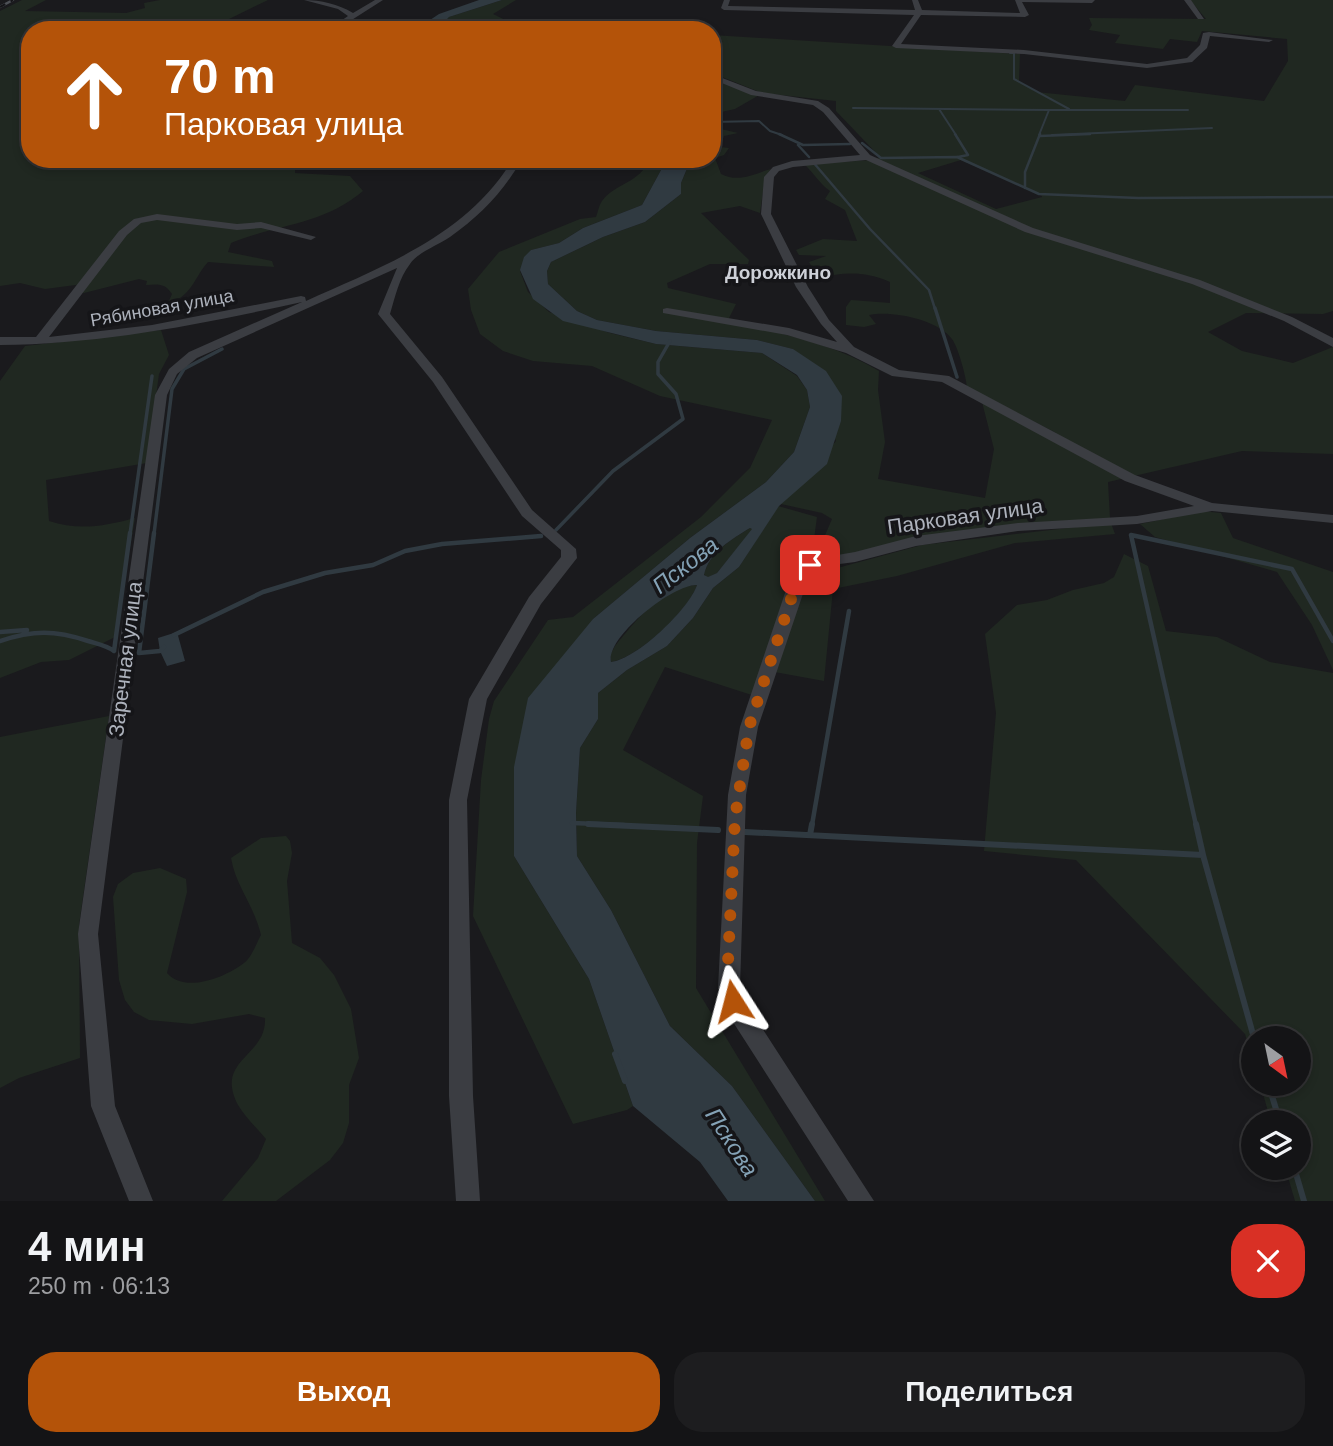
<!DOCTYPE html>
<html lang="ru">
<head>
<meta charset="utf-8">
<style>
  body { margin:0; font-family:Arial,sans-serif; background:#1d1d1f; color:#f1f3f6; height:100vh; display:flex; flex-direction:column; font-size:26px; white-space:nowrap }
  * { box-sizing:border-box; margin:0 }
  p { font-size:23px; color:#9d9ea1 }
  .icon { flex:none; width:38px; height:38px; fill:none; stroke:currentColor; stroke-width:2; stroke-linecap:round; stroke-linejoin:round }
  .map { position:relative; height:1201px; overflow:hidden }
  .drawer { display:flex; flex-direction:column; background:#141416; flex:1 }
  .drawer>* { flex:none }
  .hud { position:absolute; left:21px; top:21px; width:700px; height:147px; border-radius:28px; box-shadow:0 4px 10px #0003,0 0 0 2px #333335; background:#b45309; color:#fff; overflow:hidden }
  .needle { width:46px; rotate:147deg }
  .buttons { position:absolute; left:1241px; top:1026px; display:grid; gap:14px }
  .buttons a { display:grid; place-items:center; width:70px; height:70px; border-radius:50%; background:#141416; box-shadow:0 4px 10px #0003,0 0 0 2px #333335; font-size:35px }
  .pin { position:absolute; display:grid; place-items:center; width:60px; height:60px; color:#fff; margin:-30px; border-radius:14px; box-shadow:0 4px 10px #0006 }
  .me { position:absolute; width:77px; margin:-38px; rotate:351deg; stroke-linejoin:round; filter:drop-shadow(0 0 5px #0008) }
  .turn { display:flex; align-items:center; gap:24px; height:147px; padding:0 28px; font-size:32px }
  .turn .icon { width:91px; height:91px; stroke-width:2.5 }
  .turn b { display:block; font-size:49px; line-height:60px }
  .round { display:grid; place-items:center; flex:none; width:74px; height:74px; border-radius:28px; background:#1d1d1f }
  .headline { display:flex; align-items:center; justify-content:space-between; height:119px; padding:0 28px }
  h1 { font-size:42px; font-weight:700; line-height:52px }
  .action { display:flex; gap:14px; margin-top:auto; padding:14px 28px }
  .action a { flex:1; height:80px; border-radius:28px; background:#b45309; color:#fff; font-size:28px; font-weight:700; line-height:80px; text-align:center }
  .action a+a { background:#1d1d1f; color:#f1f3f6 }
  .map>svg:first-child { display:block }
</style>
</head>
<body>
<div class="map">
<svg width="1333" height="1201" viewBox="0 0 1333 1201">
  <rect width="100%" height="100%" fill="#1a1a1d"/>
  <path fill="#202821" fill-rule="evenodd" d="M22,0H46L25,11L126,13L145,8L144,3L160,0H268L225,21L259,25L279,20L322,30H30V159H330L295,168V173L350,176L363,191C323,225 277,224 231,243L228,252L272,261L274,267L208,262C195,276 191,298 168,303L172,294C165,283 158,284 146,285L147,281L139,279L84,293L81,292L83,284L45,289L20,283L0,286V11Z
    M502,0H516L493,14L526,30H436L437,25L449,17Z
    M1190,0H1333V311L1323,314L1246,313L1208,332L1242,351L1293,363L1333,347V454L1242,451L1108,482L1110,518L844,555H822L823,540L832,519L822,513L781,504L836,441L793,349L757,340L656,331L597,320L577,311L548,284L547,271L551,262L603,237L645,222L681,194V183L691,159H712V127L738,133L724,136L720,147L729,148L724,155L715,158L721,174C739,183 753,174 771,169L765,177L760,213L740,206L701,213L749,260L748,264H710L667,283L668,288L736,304L727,322C779,332 834,344 879,371L878,390L885,442L878,479L985,498L994,449L982,402L1053,440L1056,433L967,387C966,376 958,347 952,339C938,319 890,310 869,315L876,324L864,327L846,325V307L851,300L890,303V282C864,271 845,272 818,278L809,262L826,256L799,255L796,250L823,239L857,241L845,210L825,199L830,191C819,183 814,173 804,164L873,160L880,157L836,111V101L762,93L712,73V35L1020,54L1019,81L1036,92L1125,101L1135,85L1264,101L1288,61L1287,39L1202,31L1197,42L1170,39L1163,49L1115,43L1120,35L1089,30L1092,25L1089,18L1206,19ZM961,160L1042,196V197L996,209L918,173Z
    M712,76L761,94L735,109L712,114Z
    M649,159H667L642,205L583,228L559,243L531,250L520,271L528,292L549,312L610,333L656,344L762,353L797,376L807,390L810,407L794,452L766,482L690,538L593,619L514,856L589,979L633,1106L627,1110L573,1124L473,916L481,780L489,719L494,701L548,620L573,617L701,517L750,468L772,420L660,396L592,366L533,361L503,351L480,334L471,310L468,289L499,252L580,219L596,217C598,212 599,205 602,201C614,184 642,182 649,159Z
    M161,330L169,355L159,374L147,463L46,480L49,521C79,531 105,526 135,518L115,637L69,660L41,662L0,678V381L25,346Z
    M778,506L817,517L814,539L815,579L818,581L819,573L922,545L1111,523L1115,534L1015,543L897,576L833,589L824,681L769,671L761,698L665,667L623,750L703,796L697,843L696,988L825,1201H815L732,1086L670,1026L611,910L577,856L576,813L580,748L598,719V693L627,670L667,646L693,618L713,588L739,567Z
    M1202,511L1221,513L1233,538L1333,572V670L1312,625L1277,572L1155,537L1140,524Z
    M750,528L753,529L717,573L707,578L704,574C710,552 732,539 750,528Z
    M1124,554L1148,566L1166,631L1217,637L1270,662L1333,673V1201H1295L1285,1167H1298V1122H1271L1260,1083H1298V1038H1253V1061L1245,1034L1076,860L984,851L996,713L985,634L1017,605L1047,600L1073,590L1104,583L1114,577Z
    M697,585C689,610 638,658 611,662L610,655L615,646C635,622 662,585 697,585Z
    M109,716L79,925L80,1058L19,1078L0,1088V737Z
    M286,836L290,841L292,853L287,881L292,943L320,958L334,975L351,1009L359,1058L349,1085V1123L343,1143L330,1160L276,1201H222L258,1158L266,1139C257,1128 245,1117 238,1105C214,1059 267,1057 265,1018L249,1014L192,1024L149,1020L134,1012L125,1000L119,980L113,897L118,884L133,873L160,868L186,879L187,892L167,973C185,994 226,977 244,963C252,957 256,944 261,935C254,905 236,887 231,858L261,838Z"/>
  <path fill="#303a41" fill-rule="evenodd" d="M479,0H502L449,17L436,30H415L439,14Z
    M667,159H691L681,183V194L645,222L603,237L551,262L547,271L548,284L577,311L597,320L656,331L757,340L793,349L826,371L842,396L841,421L827,464L779,506L739,567L713,588L693,618L667,646L627,670L598,693V719L580,748L576,813L577,856L611,910L670,1026L732,1086L815,1201H728L700,1162L633,1106L589,979L514,856V767L528,698L593,619L690,538L766,482L794,452L810,407L807,390L797,375L762,353L656,344L563,321L533,299L520,270L524,257L531,250L559,243L583,228L642,205ZM750,528L752,529L717,573L708,577L704,575C709,552 732,539 750,528ZM697,585C689,609 637,659 611,662C606,637 673,584 697,585Z
    M177,632L185,661L167,666L160,651L158,638Z"/>
  <g fill="none" stroke-linecap="round" stroke-linejoin="round">
    <path stroke="#303a41" stroke-width="2" d="M1010,53H1014V79L1069,109
      M853,108L1049,110
      M939,109L956,135
      M712,122L759,121L770,131L782,135
      M1039,135L1049,110H1188
      M1052,135L1212,128"/>
    <path stroke="#303a41" stroke-width="2.5" d="M779,134L803,145L850,144
      M955,134L968,155L958,157
      M1040,136L1090,134
      M862,143L881,158L957,157L1039,194L1138,198L1333,197
      M798,145L809,157
      M813,162L870,229L929,290L935,309
      M1025,188V172L1040,134"/>
    <path stroke="#303a41" stroke-width="3.5" d="M935,308L957,377
      M556,530L613,471L683,419L676,394L658,374V362L670,341
      M130,534L152,376
      M154,534L172,389L184,369L222,349"/>
    <path stroke="#303a41" stroke-width="4.5" d="M154,533L139,653L160,651L164,647
      M0,632L27,630
      M174,635L263,592L325,573L373,565L405,551L442,544L541,536
      M0,641C33,630 55,630 88,641C98,644 106,645 114,651
      M114,651L130,533
      M572,823L624,825
      M812,825L849,611
      M1196,825L1131,535L1292,569L1333,641"/>
    <path stroke="#303a41" stroke-width="6" d="M588,824L718,830
      M1196,824L1203,855
      M745,832L1203,855L1254,1038
      M810,835L812,824
      M615,1054L625,1081
      M1268,1083L1280,1122
      M1294,1167L1304,1201"/>
    <path fill="#3b3d42" fill-rule="evenodd" d="M304,0C321,0 338,4 353,13L375,0H383L336,30H328L348,16L338,9Z
      M724,0H730L728,6L915,10L912,0H918L922,10L1020,13L1015,0H1095L1092,3L1022,2L1029,15L1025,17L921,15L901,44L1024,50L1147,64L1187,58L1200,45L1203,33L1209,32L1273,40L1269,42L1210,36L1207,48L1192,62L1147,68L1024,54L896,48L892,46L914,15L724,10L721,8Z
      M1184,0H1191L1204,19H1198Z
      M657,27L660,30H652Z
      M712,74L756,91L818,101L829,108L870,155L1033,228L1200,280L1292,317L1333,338V347L1284,321L1192,284L1025,232L866,160L793,167L779,171L774,177L771,214L808,287L829,320L854,347L899,370L949,376L1135,475L1212,503L1333,515V523L1212,511L1137,524L1018,531L916,546L855,562L817,567L810,573L758,727L746,795L740,988L749,1008L874,1201H848L733,1022L718,988L728,795L740,727L785,593L795,570L808,560L855,552L916,536L1018,523L1137,516L1194,506L1125,481L942,382L892,376L846,353L787,335L663,313V309L667,308L789,328L837,342L821,324L796,287L761,214L764,177L773,167L792,161L860,155L823,112L813,105L751,95L712,79Z
      M513,159H522C504,191 480,216 450,237C438,245 417,253 410,264C399,278 395,297 390,314L442,377L532,510L576,549L577,558L541,604L487,699L467,800L473,1096L480,1201H456L449,1096V800L469,699L529,597L561,557V550L522,516L433,382L378,314L397,268L197,358L177,374L167,395L98,934L115,1106L153,1201H129L91,1106L78,934L155,395L169,369L189,352L302,302C202,324 102,344 0,345V337H36L119,231L134,219L157,214L237,224L261,222L316,237L311,240L261,228L237,230L157,220L141,223L127,235L49,337L152,325L301,296L305,297L306,301C383,266 467,236 513,159Z"/>
    <defs>
      <path id="rail" d="M0,7L13,0"/>
    </defs>
    <use href="#rail" stroke="#4e5157" stroke-width="2.5"/>
    <use href="#rail" stroke="#151518" stroke-width="2" stroke-dasharray="6" stroke-linecap="butt"/>
  </g>
  <g fill="none" stroke-linecap="round" stroke-linejoin="round">
    <path stroke="#b45309" stroke-width="12" stroke-dasharray="0 21.6" d="M733,1001L729,988L728,962L735,818L749,727L793,593L803,570L810,565"/>
  </g>
  <g text-anchor="middle" dominant-baseline="central" stroke-width="7" stroke-linejoin="round" paint-order="stroke">
    <g font-size="18" fill="#adb2bc" stroke="#151518">
      <text transform="translate(162 308) rotate(-10)">Рябиновая улица</text>
    </g>
    <g font-size="19" font-weight="bold" fill="#ced1d8" stroke="#151518">
      <text x="778" y="272">Дорожкино</text>
    </g>
    <g font-size="21" fill="#adb2bc" stroke="#151518">
      <text transform="translate(965 516) rotate(-8)">Парковая улица</text>
      <text transform="translate(125 659) rotate(-83)">Заречная улица</text>
    </g>
    <g font-size="23" font-style="italic" fill="#84a2b6" stroke="#151518">
      <text transform="translate(685 565) rotate(-38)">Пскова</text>
      <text transform="translate(732 1142) rotate(57)">Пскова</text>
    </g>
  </g>
</svg>
<div class="buttons">
<a><svg class="needle" viewBox="-14 -14 28 28"><path d="M0-13l5 13h-10z" fill="#e53935"/><path d="M0 13l5-13h-10z" fill="#9d9ea1"/></svg></a>
<a><svg class="icon" aria-label="layers" viewBox="0 0 24 24"><path d="M12 4l9 5-9 5-9-5zM3 14l9 5 9-5"/></svg></a>
</div>
<div class="pin" style="left:810px;top:565px;background:#d93025"><svg class="icon" aria-label="arrive" viewBox="0 0 24 24"><path d="M6 21V4h12l-3 4 3 4H6"/></svg></div>
<svg class="me" style="left:733px;top:1001px" viewBox="-20 -20 40 40"><path d="M0-17L14 15 0 8-14 15z" fill="#b45309" stroke="#fff" stroke-width="4"/></svg>
<div class="hud">
<div class="turn"><svg class="icon" aria-label="ahead" viewBox="0 0 24 24"><path d="M12 20V5M6 11l6-6 6 6"/></svg><div><b>70 m</b>Парковая улица</div></div>
</div>
</div>
<section class="drawer">
<div class="headline"><div><h1>4 мин</h1><p>250 m · 06:13</p></div><a class="round" style="background:#d93025;color:#fff"><svg class="icon" aria-label="close" viewBox="0 0 24 24"><path d="M6 6l12 12M18 6L6 18"/></svg></a></div>
<div class="action"><a>Выход</a><a>Поделиться</a></div>
</section>
</body>
</html>
